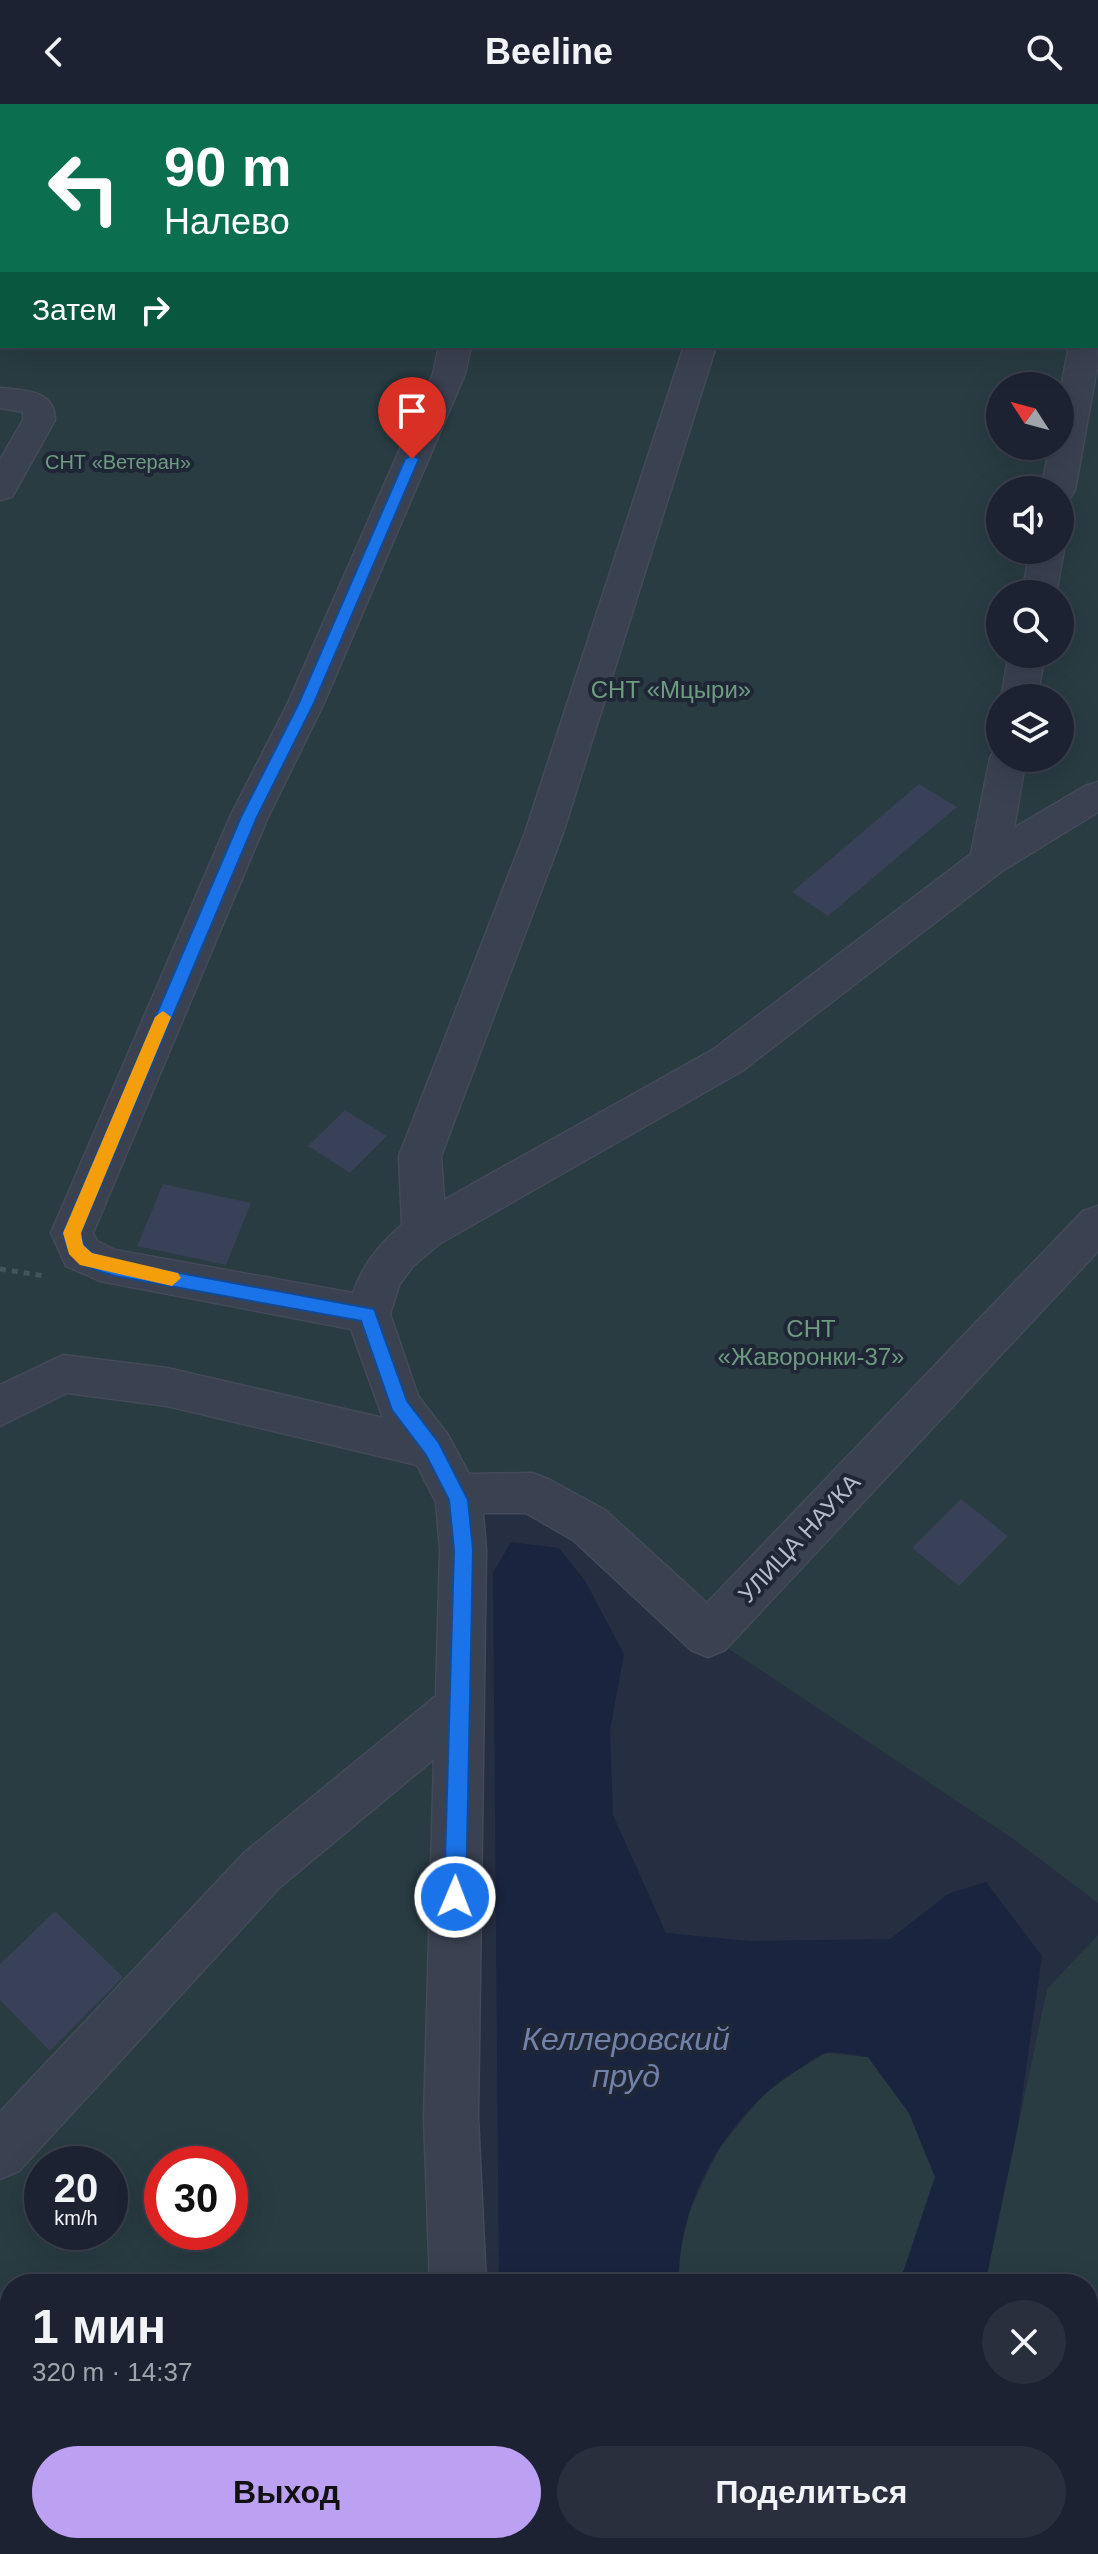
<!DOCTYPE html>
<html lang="ru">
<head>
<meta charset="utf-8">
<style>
  body { margin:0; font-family:Arial,sans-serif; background:#292f3d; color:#f1f3f6; height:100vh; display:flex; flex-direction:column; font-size:30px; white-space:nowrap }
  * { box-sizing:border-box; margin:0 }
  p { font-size:26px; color:#a0a4ab }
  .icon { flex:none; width:44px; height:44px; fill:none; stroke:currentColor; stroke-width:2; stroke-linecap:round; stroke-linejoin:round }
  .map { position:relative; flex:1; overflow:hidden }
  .details { position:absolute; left:0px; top:2170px; width:1098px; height:280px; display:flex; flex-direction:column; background:#1c2231; border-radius:32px 32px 0 0; box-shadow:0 8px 32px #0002,0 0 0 2px #3a3f4d }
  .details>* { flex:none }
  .banner { position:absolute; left:0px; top:0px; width:1098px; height:244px; box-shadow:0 8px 32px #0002,0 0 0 2px #3a3f4d; background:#0b6e4f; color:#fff; overflow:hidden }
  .needle { width:52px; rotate:306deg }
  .fabs { position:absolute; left:986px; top:268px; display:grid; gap:16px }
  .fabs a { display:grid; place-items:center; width:88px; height:88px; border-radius:50%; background:#1c2231; box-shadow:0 8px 32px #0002,0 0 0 2px #3a3f4d; font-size:40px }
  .speed { position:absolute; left:24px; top:2042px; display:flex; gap:16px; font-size:40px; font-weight:700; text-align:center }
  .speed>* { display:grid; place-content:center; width:104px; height:104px; border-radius:50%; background:#1c2231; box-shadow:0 8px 32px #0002,0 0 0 2px #3a3f4d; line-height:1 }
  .speed small { font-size:20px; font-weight:400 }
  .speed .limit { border:12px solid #d22; background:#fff; color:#111 }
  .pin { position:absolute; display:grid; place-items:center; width:68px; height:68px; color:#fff; margin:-82px -34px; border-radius:50% 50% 50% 0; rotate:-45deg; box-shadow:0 0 8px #0007 }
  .pin .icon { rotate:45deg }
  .me { position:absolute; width:88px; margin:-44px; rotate:1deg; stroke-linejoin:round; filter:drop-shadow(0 0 6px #0008) }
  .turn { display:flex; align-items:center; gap:28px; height:168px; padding:0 32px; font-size:36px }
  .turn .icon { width:104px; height:104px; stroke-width:2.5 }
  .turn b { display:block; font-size:56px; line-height:68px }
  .then { display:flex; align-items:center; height:76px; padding:0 32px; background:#0003; gap:16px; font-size:30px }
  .round { display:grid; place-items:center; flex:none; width:84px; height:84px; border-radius:42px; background:#292f3d }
  .head { display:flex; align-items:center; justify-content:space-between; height:136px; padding:0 32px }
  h1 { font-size:48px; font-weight:700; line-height:60px }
  .cta { display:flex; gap:16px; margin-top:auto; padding:16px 32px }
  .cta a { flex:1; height:92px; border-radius:48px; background:#bca0f2; color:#111; font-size:32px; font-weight:700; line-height:92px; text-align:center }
  .cta a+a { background:#292f3d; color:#f1f3f6 }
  header { display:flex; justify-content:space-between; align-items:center; height:104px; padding:0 32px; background:#1c2231; font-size:36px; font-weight:700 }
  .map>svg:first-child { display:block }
</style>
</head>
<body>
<header><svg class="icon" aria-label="back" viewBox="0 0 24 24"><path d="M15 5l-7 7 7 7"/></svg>Beeline<svg class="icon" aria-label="search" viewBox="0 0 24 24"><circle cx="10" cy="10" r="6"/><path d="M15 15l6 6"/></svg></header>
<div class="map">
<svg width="1098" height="2450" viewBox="0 0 1098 2450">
  <rect width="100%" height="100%" fill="#262e41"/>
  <path fill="#283c42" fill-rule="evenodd" d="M0,0H1098V1799L1012,1734L708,1531L589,1421L474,1389L458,2180H10V2440H467L468,2450H0ZM2,2H1096V242H2ZM1000,282H1060V342H1000ZM1000,386H1060V446H1000ZM1000,490H1060V550H1000ZM1000,594H1060V654H1000ZM42,2060H110V2128H42ZM162,2060H230V2128H162Z
    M1098,1831V2441L1055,2450H1031L1022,2440H1088V2180H985L1047,1885Z
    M826,1949L868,1953L909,2009L935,2073L904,2166L895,2180H679V2151L690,2106L720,2043L771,1982Z"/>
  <path fill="#19243f" d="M511,1438L559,1444L585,1477L624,1550L610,1626L613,1711L666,1829L751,1837L890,1835L948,1790L986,1778L1042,1852L1018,2021L985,2180H895L904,2166L935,2073L909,2009L868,1953C857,1952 837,1946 826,1949C817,1951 807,1960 799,1965C728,2008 677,2096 679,2180H499L493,1469Z
    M531,2440H890L881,2450H533Z"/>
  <path fill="#384157" d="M919,680L957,703L828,812L792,788Z
    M345,1006L387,1032L350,1069L308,1042Z
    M163,1080L251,1099L226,1161L137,1142Z
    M961,1395L1008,1432L959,1482L912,1444Z
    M55,1807L123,1873L50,1947L0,1896V1860Z"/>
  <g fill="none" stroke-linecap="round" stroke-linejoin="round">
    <defs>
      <path id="minor" d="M763,0H791V2H763Z
        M0,4L2,5V29L0,28Z
        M0,153H2L0,172Z
        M1096,235L1098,258L1075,386L1070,394L1060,396V386H1041L1050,342H1060V289L1069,242H1096Z
        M439,242H471L465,270L324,599L268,713L93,1129L97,1137L115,1146L353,1189C363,1160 379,1141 402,1121L399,1052L525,729L684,242H716L563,729L441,1052L444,1096L714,945L971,750L990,654L995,645L1000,643V654H1026L1014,724L1085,682L1098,678V708L1002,767L742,967L439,1140L413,1162L399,1181L390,1210L418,1292L448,1331L469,1370L532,1369L548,1375L605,1406L707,1499L1083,1107L1098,1102V1147L725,1546L708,1553L691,1546L573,1436L526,1409H483L486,1446L478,2014L486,2180H430L424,2014L434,1655L280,1783L19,2067L0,2075V2008L244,1749L436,1592L440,1446L436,1398L417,1361L167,1302L67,1289L0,1322V1281L63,1251L167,1264L383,1314L351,1225L100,1177L66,1162L51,1129L230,713L288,599L433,270Z
        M0,284C24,286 55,286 55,316L12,393L0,396V356L23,316V308L0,304Z
        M1060,440L1064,446L1056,490H1022L1030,446H1060Z
        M1009,550H1045L1037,594H1001Z
        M437,2440H497L498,2450H438Z"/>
    </defs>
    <use href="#minor" stroke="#444a5a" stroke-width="3"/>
    <path stroke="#41555a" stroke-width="5" stroke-dasharray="6 6" stroke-linecap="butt" d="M0,1165L45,1172"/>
    <use href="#minor" fill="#3a4151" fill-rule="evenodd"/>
  </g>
  <path fill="#1a73e8" stroke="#114b97" stroke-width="2" d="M412,351L419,355L314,599L257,713L81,1129C84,1149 97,1151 115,1157L374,1205L407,1297L439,1339L468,1396L473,1446L466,1793L462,1800L455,1804L448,1800L444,1793L454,1446L449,1396L426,1351L392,1306L361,1217L115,1172C87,1163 69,1162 63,1129L241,713L299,599L405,355Z"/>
  <path fill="#f59e0b" d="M163,907L171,913L81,1129L83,1141L92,1149L178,1169L181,1174L172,1182L80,1161L69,1150L63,1129L155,913Z"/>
  <g text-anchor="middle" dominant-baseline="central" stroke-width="8" stroke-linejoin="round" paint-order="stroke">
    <g font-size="20" fill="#6e9c7f" stroke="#1f2636">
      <text x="118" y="358">СНТ «Ветеран»</text>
    </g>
    <g font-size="24" fill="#6e9c7f" stroke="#1f2636">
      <text x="671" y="585">СНТ «Мцыри»</text>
      <text x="811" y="1224">СНТ<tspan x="811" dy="28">«Жаворонки-37»</tspan></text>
    </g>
    <g font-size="24" fill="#b7bccb" stroke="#1f2636">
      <text transform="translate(799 1434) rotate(-47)">УЛИЦА НАУКА</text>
    </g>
    <g font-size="32" font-style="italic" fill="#7182a9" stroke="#1f2636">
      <text x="626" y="1935">Келлеровский<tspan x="626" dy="37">пруд</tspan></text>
    </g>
  </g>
</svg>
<div class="fabs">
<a><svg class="needle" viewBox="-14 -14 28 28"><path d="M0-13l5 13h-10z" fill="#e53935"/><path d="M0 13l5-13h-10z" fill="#a0a4ab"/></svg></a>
<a><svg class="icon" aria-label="sound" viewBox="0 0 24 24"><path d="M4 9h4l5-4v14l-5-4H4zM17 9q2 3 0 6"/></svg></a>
<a><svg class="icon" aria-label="search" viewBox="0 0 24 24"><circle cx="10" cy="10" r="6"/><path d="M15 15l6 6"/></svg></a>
<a><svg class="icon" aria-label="layers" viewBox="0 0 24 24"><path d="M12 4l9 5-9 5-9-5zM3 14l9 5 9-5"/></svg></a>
</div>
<div class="speed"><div>20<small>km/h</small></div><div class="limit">30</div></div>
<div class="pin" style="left:412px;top:355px;background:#d93025"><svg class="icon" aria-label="arrive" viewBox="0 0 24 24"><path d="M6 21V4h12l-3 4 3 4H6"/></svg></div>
<svg class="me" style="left:455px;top:1793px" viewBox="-20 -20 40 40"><circle r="17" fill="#1a73e8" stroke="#fff" stroke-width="3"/><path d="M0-11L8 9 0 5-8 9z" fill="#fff"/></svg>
<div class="banner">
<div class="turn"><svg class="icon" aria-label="left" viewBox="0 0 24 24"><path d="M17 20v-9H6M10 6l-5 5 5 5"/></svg><div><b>90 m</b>Налево</div></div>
<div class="then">Затем<svg class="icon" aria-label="right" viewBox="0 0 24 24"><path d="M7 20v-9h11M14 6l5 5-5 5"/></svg></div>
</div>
<section class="details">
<div class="head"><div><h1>1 мин</h1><p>320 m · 14:37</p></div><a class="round"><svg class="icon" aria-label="close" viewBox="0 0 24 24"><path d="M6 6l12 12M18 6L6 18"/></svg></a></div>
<div class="cta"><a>Выход</a><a>Поделиться</a></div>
</section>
</div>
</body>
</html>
